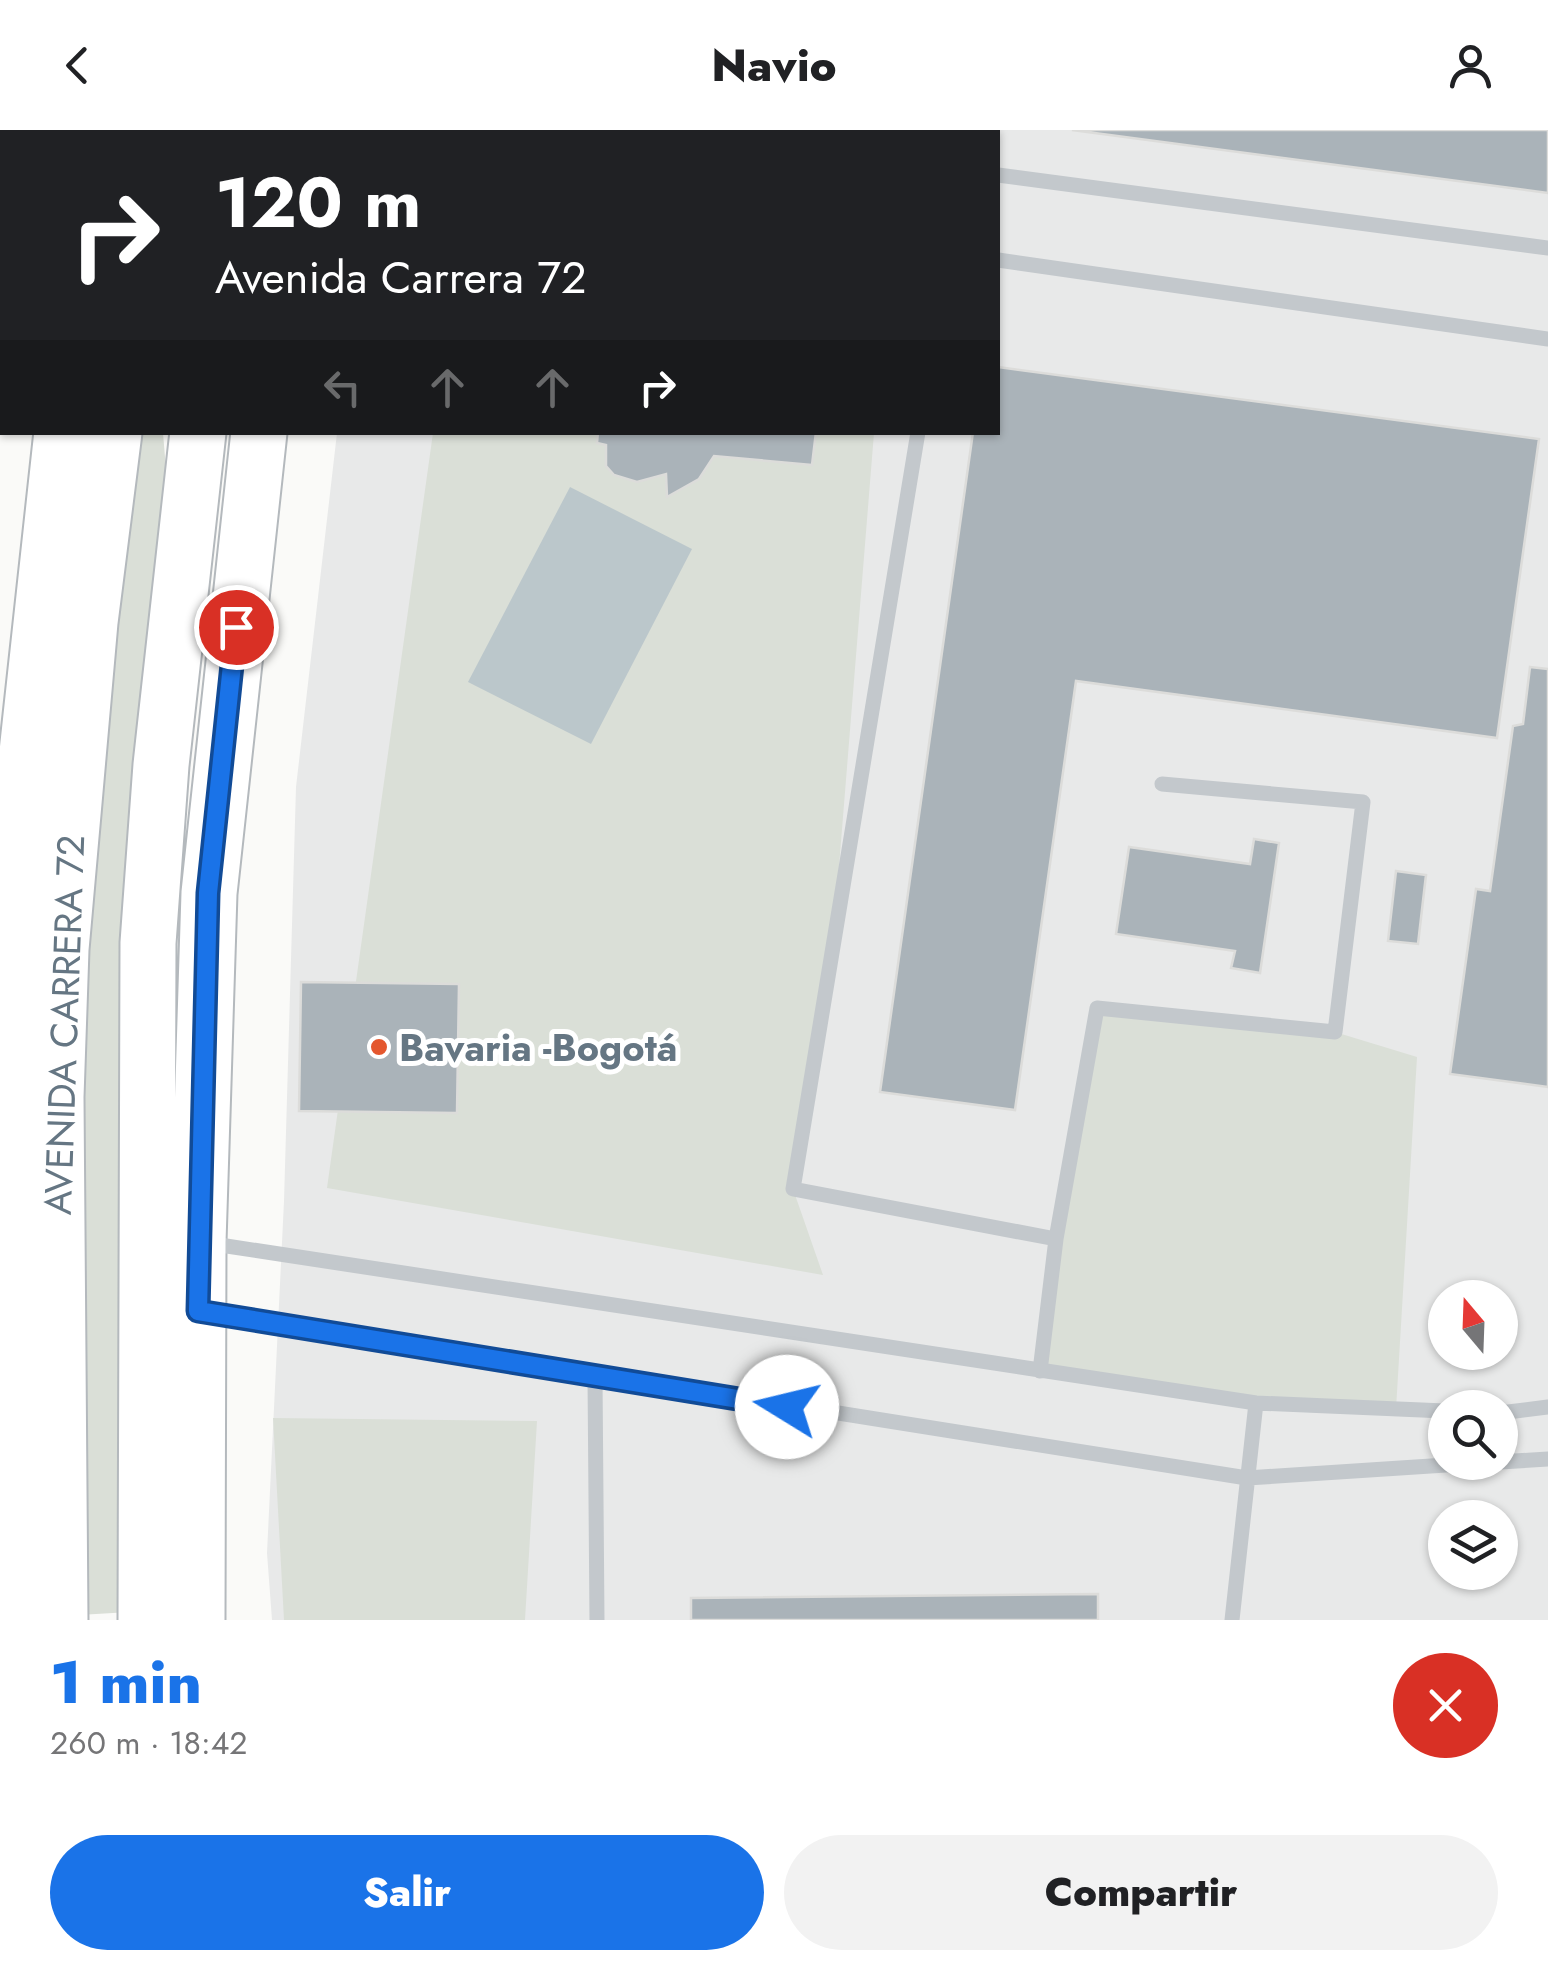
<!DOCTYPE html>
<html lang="es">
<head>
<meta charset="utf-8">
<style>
  body { margin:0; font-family:Jost,sans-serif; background:#f2f2f2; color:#202124; height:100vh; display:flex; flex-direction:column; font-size:38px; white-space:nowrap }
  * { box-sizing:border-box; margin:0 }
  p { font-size:32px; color:#757577 }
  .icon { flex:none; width:55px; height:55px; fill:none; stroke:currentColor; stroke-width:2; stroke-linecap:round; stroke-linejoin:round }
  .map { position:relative; height:1490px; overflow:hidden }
  .panel { display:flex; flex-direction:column; background:#fff; flex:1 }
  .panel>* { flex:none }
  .banner { position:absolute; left:0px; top:0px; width:1000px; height:305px; box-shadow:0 2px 8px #0004; background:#202124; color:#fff; overflow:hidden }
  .needle { width:65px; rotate:341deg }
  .controls { position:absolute; left:1428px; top:1150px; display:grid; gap:20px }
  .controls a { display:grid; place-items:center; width:90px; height:90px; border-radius:50%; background:#fff; box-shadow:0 2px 8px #0004; font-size:50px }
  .pin { position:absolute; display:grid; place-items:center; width:85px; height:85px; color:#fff; margin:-42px; border:5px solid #fff; border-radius:50%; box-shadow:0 2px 10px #0007 }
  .me { position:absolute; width:110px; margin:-55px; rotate:279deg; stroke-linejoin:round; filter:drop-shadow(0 0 8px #0008) }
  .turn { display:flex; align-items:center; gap:35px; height:210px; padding:0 50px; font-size:45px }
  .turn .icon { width:130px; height:130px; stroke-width:2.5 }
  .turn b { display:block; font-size:70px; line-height:85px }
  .lanes { display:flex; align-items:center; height:95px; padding:0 50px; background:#0003; justify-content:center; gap:50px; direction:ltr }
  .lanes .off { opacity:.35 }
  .round { display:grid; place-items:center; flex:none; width:105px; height:105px; border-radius:52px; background:#f2f2f2 }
  .headline { display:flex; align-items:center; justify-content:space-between; height:170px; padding:0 50px }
  h1 { font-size:60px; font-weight:800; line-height:75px; color:#1a73e8 }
  .cta { display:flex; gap:20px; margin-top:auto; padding:20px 50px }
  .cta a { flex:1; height:115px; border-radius:60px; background:#1a73e8; color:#fff; font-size:40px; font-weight:800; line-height:115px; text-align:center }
  .cta a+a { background:#f2f2f2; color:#202124 }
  header { display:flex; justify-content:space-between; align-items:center; height:130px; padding:0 50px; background:#fff; font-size:45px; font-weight:800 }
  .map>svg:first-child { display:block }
</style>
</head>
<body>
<header><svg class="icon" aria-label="back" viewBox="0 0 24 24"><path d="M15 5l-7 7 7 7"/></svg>Navio<svg class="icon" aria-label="person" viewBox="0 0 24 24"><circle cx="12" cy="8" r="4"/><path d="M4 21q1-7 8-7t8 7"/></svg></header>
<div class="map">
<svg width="1548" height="1490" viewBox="0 0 1548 1490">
  <rect width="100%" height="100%" fill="#fafaf8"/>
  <path fill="#e8e9e9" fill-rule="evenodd" d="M379,0H1548V1490H272L267,1423L284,1071L296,657L337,303L998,302V2ZM1445,1168H1500V1222H1445ZM1445,1278H1500V1332H1445ZM1445,1388H1500V1442H1445Z"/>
  <path fill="#dadfd7" d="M130,303H163L171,399L130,1482L79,1485L75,886Z
    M433,303H874L832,823L793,1059L823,1145L327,1058Z
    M1097,878L1335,902L1417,927L1396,1279L1256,1273L1040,1241Z
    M273,1288L537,1291L525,1490H284Z"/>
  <path fill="#bbc7cb" d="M570,357L692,419L591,614L468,552Z"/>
  <path fill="#aab3b9" stroke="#dcdcda" stroke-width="2.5" d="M1072,0H1548V63Z
    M998,237L1539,309L1497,608L1076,551L1015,980L880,962L973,302H998Z
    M598,302H816L812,335L714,326L699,349L667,367L666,344L637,352L614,345L606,336V315L597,313Z
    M1530,537L1548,539V957L1450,944L1476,759L1490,761L1513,596L1523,594Z
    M1254,709L1279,713L1260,843L1231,838L1235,821L1116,804L1129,717L1250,734Z
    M1396,741L1426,745L1418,814L1388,811Z
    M301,852L459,854L457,983L299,981Z
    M1098,1464V1490H691V1468Z"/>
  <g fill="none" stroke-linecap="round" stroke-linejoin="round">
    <defs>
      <path id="highway" d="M96,2L97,0
        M146,2V0
        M232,2V0
        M292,2V0
        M14,1490L3,911L11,769L62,302
        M60,1490L56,967L61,819L90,492L114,302
        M146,1490L148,813L161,635L198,302
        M197,1490L198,1112L209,763L259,302"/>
    </defs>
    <use href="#highway" stroke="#b4b9bd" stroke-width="59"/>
    <path stroke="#bbbfc2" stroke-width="6" stroke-dasharray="5 5" stroke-linecap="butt" d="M0,262H2"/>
    <path stroke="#c3c8cc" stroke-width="15" d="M649,0L669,2
      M922,2L923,0
      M998,45L1548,118
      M998,130L1548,209
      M918,302L793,1059L1056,1109
      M207,1113L1256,1273L1445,1281
      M210,1183L1247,1348L1492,1332
      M1040,1241L1056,1109L1097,878L1335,902L1363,672L1162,654
      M595,1248L597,1490
      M1500,1283L1548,1277
      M1500,1332L1548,1329
      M1232,1490L1256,1273"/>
    <use href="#highway" stroke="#fff" stroke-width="55"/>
  </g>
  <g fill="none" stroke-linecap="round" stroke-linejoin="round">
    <defs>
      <path id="route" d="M236,497L208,763L198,1181L787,1277"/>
    </defs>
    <use href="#route" stroke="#114b97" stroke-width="25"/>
    <use href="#route" stroke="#1a73e8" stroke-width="18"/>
  </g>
  <circle fill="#e4572e" stroke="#fff" stroke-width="4" cx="379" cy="917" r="10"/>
  <g text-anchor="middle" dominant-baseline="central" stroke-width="10" stroke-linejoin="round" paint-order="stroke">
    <g font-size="38" fill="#657683" stroke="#fff">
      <text transform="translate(64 895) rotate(-88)">AVENIDA CARRERA 72</text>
    </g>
    <g font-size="38" font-weight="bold" fill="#657683" stroke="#fff" text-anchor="start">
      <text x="399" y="917">Bavaria -Bogotá</text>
    </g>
  </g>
</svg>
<div class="controls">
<a><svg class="needle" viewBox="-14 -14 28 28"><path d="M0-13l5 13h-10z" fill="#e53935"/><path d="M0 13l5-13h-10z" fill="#757577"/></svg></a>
<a><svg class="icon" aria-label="search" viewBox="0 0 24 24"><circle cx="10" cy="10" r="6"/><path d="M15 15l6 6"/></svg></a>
<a><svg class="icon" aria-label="layers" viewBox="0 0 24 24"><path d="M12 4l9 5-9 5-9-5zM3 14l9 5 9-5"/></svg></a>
</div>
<div class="pin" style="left:236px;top:497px;background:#d93025"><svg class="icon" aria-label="arrive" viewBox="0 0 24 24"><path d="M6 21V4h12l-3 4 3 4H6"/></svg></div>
<svg class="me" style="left:787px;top:1277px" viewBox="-20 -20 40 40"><circle r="19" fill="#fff"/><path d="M0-13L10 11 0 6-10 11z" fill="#1a73e8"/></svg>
<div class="banner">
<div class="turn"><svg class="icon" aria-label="right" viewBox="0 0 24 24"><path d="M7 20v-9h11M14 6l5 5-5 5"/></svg><div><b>120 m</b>Avenida Carrera 72</div></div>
<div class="lanes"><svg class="icon off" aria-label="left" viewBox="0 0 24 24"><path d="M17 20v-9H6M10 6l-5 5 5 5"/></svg><svg class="icon off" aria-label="ahead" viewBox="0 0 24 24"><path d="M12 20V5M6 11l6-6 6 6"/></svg><svg class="icon off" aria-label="ahead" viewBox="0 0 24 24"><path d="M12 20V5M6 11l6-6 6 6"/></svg><svg class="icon" aria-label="right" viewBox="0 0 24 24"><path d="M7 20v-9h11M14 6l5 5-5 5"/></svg></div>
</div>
</div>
<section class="panel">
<div class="headline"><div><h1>1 min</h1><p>260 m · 18:42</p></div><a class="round" style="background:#d93025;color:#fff"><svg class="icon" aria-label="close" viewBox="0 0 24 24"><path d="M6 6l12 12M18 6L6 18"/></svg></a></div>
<div class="cta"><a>Salir</a><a>Compartir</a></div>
</section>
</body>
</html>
